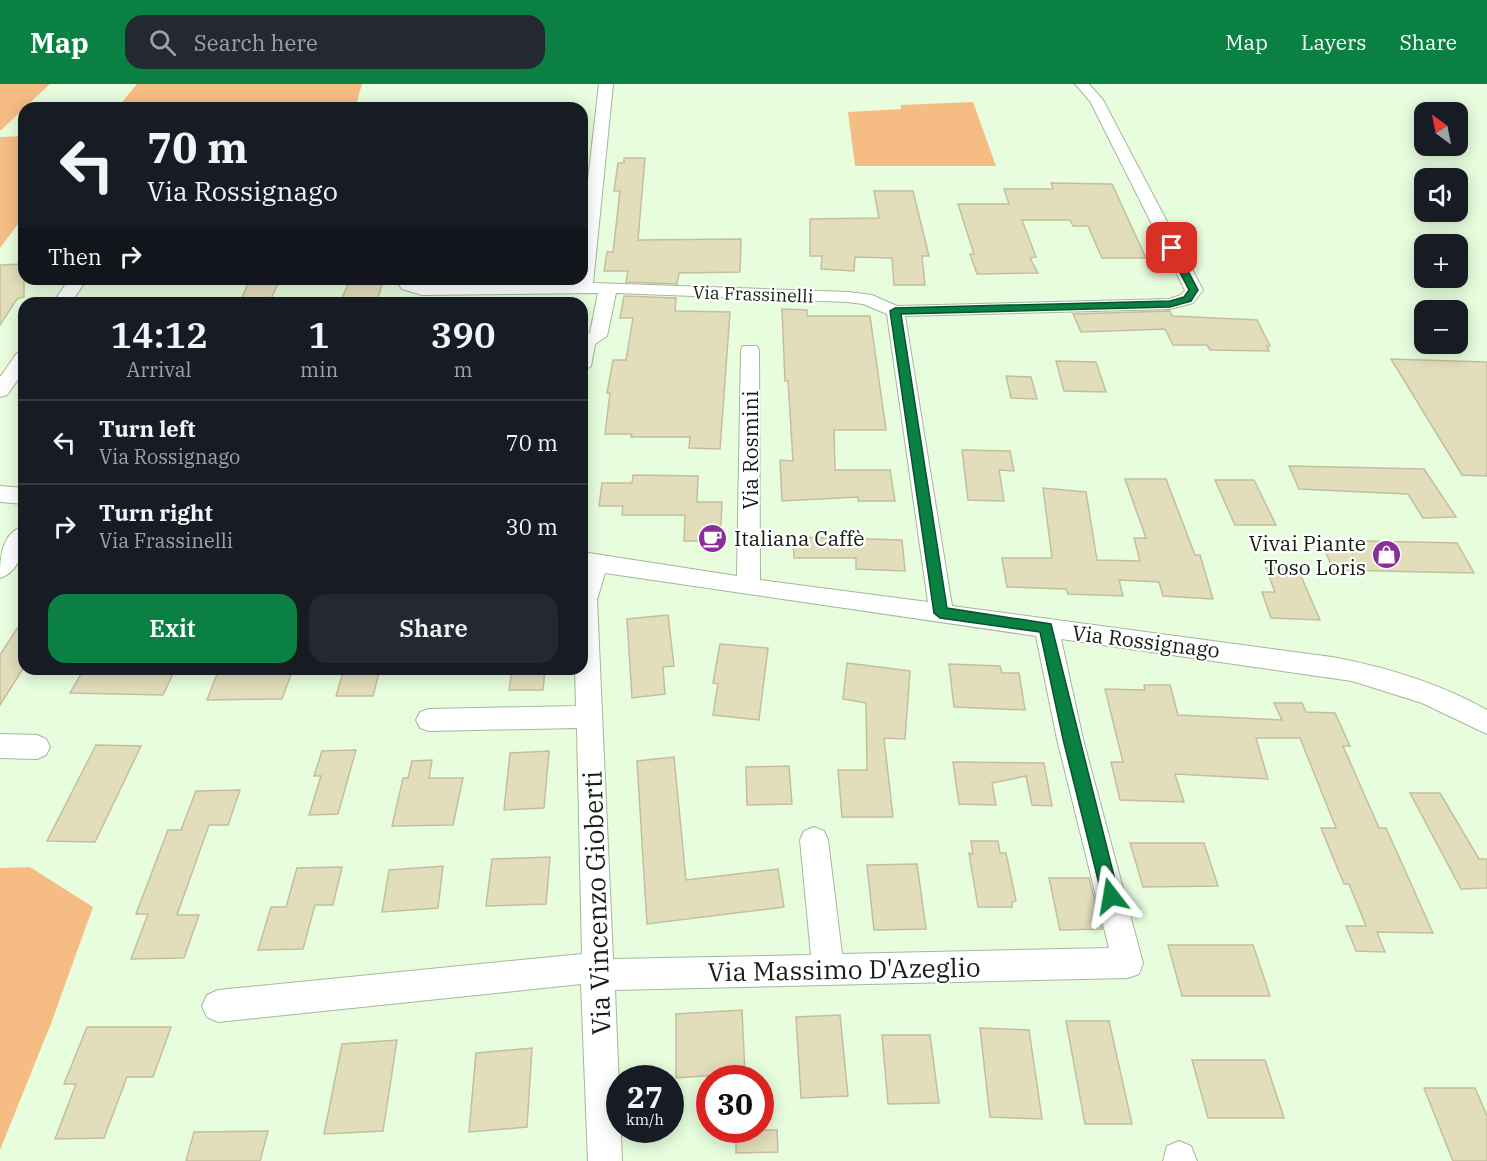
<!DOCTYPE html>
<html lang="en">
<head>
<meta charset="utf-8">
<style>
  body { margin:0; font-family:"IBM Plex Serif",serif; background:#242831; color:#f1f3f6; height:100vh; display:flex; flex-direction:column; font-size:22px; white-space:nowrap }
  * { box-sizing:border-box; margin:0 }
  p { font-size:20px; color:#9ea1a6 }
  .icon { flex:none; width:33px; height:33px; fill:none; stroke:currentColor; stroke-width:2; stroke-linecap:round; stroke-linejoin:round }
  .map { position:relative; flex:1; overflow:hidden }
  .details { position:absolute; left:18px; top:213px; width:570px; height:378px; display:flex; flex-direction:column; background:#171b24; border-radius:18px; box-shadow:0 3px 15px #0003 }
  .details>* { flex:none }
  .guide { position:absolute; left:18px; top:18px; width:570px; height:183px; border-radius:18px; box-shadow:0 3px 15px #0003; background:#171b24; color:#f1f3f6; overflow:hidden }
  .needle { width:39px; rotate:328deg }
  .fabs { position:absolute; left:1414px; top:18px; display:grid; gap:12px }
  .fabs a { display:grid; place-items:center; width:54px; height:54px; border-radius:12px; background:#171b24; box-shadow:0 3px 15px #0003; font-size:30px }
  .speed { position:absolute; left:606px; top:981px; display:flex; gap:12px; font-size:30px; font-weight:700; text-align:center }
  .speed>* { display:grid; place-content:center; width:78px; height:78px; border-radius:50%; background:#171b24; box-shadow:0 3px 15px #0003; line-height:1 }
  .speed small { font-size:15px; font-weight:400 }
  .speed .limit { border:9px solid #d22; background:#fff; color:#111 }
  .pin { position:absolute; display:grid; place-items:center; width:51px; height:51px; color:#fff; margin:-26px; border-radius:12px; box-shadow:0 3px 9px #0006 }
  .me { position:absolute; width:66px; margin:-33px; rotate:346deg; stroke-linejoin:round; filter:drop-shadow(0 0 4px #0008) }
  .turn { display:flex; align-items:center; gap:21px; height:126px; padding:0 30px; font-size:27px }
  .turn .icon { width:78px; height:78px; stroke-width:2.5 }
  .turn b { display:block; font-size:42px; line-height:51px }
  .then { display:flex; align-items:center; height:57px; padding:0 30px; background:#0003; gap:12px; font-size:22px }
  .eta { display:flex; justify-content:space-evenly; align-items:center; height:102px; text-align:center }
  .eta b { font-size:36px; font-weight:600; line-height:42px }
  .action { display:flex; gap:12px; margin-top:auto; padding:12px 30px }
  .action a { flex:1; height:69px; border-radius:18px; background:#0b8043; color:#fff; font-size:24px; font-weight:600; line-height:69px; text-align:center }
  .action a+a { background:#242831; color:#f1f3f6 }
  ul { padding:0; list-style:none }
  li { display:flex; align-items:center; gap:18px; height:84px; padding:0 30px; border-top:2px solid #363941 }
  li div { flex:1 }
  li b { display:block; font-size:22px }
  li em { font-style:normal }
  header { display:flex; align-items:center; gap:36px; box-sizing:border-box; height:84px; padding:0 30px; background:#0b8043; color:#fff }
  header strong { font-size:28px }
  nav { display:flex; gap:33px; margin-inline-start:auto; font-size:21px }
  .search { width:420px; height:54px; background:#242831; display:flex; align-items:center; gap:15px; box-sizing:border-box; padding:0 21px; border-radius:18px; color:#9ea1a6; font-size:22px }
  .map>svg:first-child { display:block }
</style>
</head>
<body>
<header>
<strong>Map</strong>
<div class="search"><svg class="icon" aria-label="search" viewBox="0 0 24 24"><circle cx="10" cy="10" r="6"/><path d="M15 15l6 6"/></svg>Search here</div>
<nav><a>Map</a><a>Layers</a><a>Share</a></nav>
</header>
<div class="map">
<svg width="1487" height="1077" viewBox="0 0 1487 1077">
  <rect width="100%" height="100%" fill="#e7fdde"/>
  <path fill="#f5bd83" d="M0,0H50L0,47Z
    M137,0H362L355,24H117Z
    M973,18L996,82H855L848,28L901,25V21Z
    M24,52V136H21L0,164V53Z
    M30,783L93,823L52,937L0,1066V784Z"/>
  <path fill="#e2debb" stroke="#c3bf9c" stroke-width="1.5" d="M624,74H645L638,156L741,155L740,188L679,189L677,200L626,198L628,187H604L607,168H613L620,107H614L618,79H624Z
    M1051,99L1112,100L1146,174H1102L1088,142H1073L1070,136H1022L1036,173L1030,174L1038,189L977,190L970,170H974L958,120H1009L1004,105H1053Z
    M874,107H913L929,172H922L925,201H894L892,174L855,173L854,187L821,185L822,172H810V135L879,134Z
    M24,180V213L17,215L0,241V181Z
    M250,195H280L271,215L241,216Z
    M350,195H384L376,219H340Z
    M624,212L676,214L675,227L730,228L720,365L689,364L690,353H631L632,350H605L610,309H607L613,276H626L633,234H620Z
    M782,225L807,226V232H870L886,346H834L835,386H890L895,417H858V413L782,417L780,376L793,377L788,297H785Z
    M1170,227L1172,232L1257,236L1270,262H1267L1269,267L1210,266L1207,261H1173L1165,245L1081,248L1073,230Z
    M1391,275L1487,278V392L1462,391Z
    M1056,277L1096,278L1106,308L1064,307Z
    M1006,292L1031,293L1037,315L1011,314Z
    M962,366L1010,367L1014,387L999,386L1004,417L968,416Z
    M1289,382L1424,385L1456,433L1423,434L1408,410L1299,405Z
    M633,391L698,392L697,418H722L720,457H684L685,431H622L623,422H599L602,399H632Z
    M1125,395H1166L1195,471H1200L1213,515L1163,512L1159,498L1119,496L1123,512L1068,510L1066,505L1007,503L1002,474H1052L1043,404L1086,408L1097,476L1140,477L1134,454H1146Z
    M1215,396H1254L1276,441H1235Z
    M793,453L902,456L905,487L856,485V474H794Z
    M1321,456L1457,459L1474,489L1333,486Z
    M1266,484L1298,485L1320,536L1271,534L1262,508H1275Z
    M668,531L674,582L663,583L665,610L632,614L627,535Z
    M24,534V583L0,621V571Z
    M720,560L768,564L759,636L713,631L718,600L713,599Z
    M847,579L910,587L905,655L884,654L893,733H842L838,686H867L866,619L843,615Z
    M949,580L1000,582L1002,589H1019L1025,626L954,623Z
    M84,585H175L163,611L70,609Z
    M219,585H293L282,615L207,616Z
    M344,585H380L373,612H336Z
    M512,585H545L543,606H509Z
    M1144,601H1170L1178,631L1282,636L1274,619H1302L1306,628L1335,629L1350,662H1343L1379,744H1386L1433,849L1377,848L1385,868L1356,867L1346,842H1366L1349,800H1344L1321,744H1336L1300,654H1256L1268,695L1175,690L1184,718L1120,716L1111,678H1123L1105,605L1145,606Z
    M96,661L141,662L95,758L47,757Z
    M356,666L338,730L309,731L321,692H314L322,667Z
    M549,667L544,724L504,726L510,669Z
    M674,673L686,796L778,785L784,823L647,840L637,677Z
    M432,676L429,694H463L453,741L392,742L403,694H408L412,677Z
    M953,678L1044,679L1052,722L1032,721L1026,692L992,699L996,721L959,720Z
    M789,682L792,720L747,721L746,683Z
    M240,706L228,741H209L177,831H199L184,874L131,875L148,830H136L168,746H181L196,707Z
    M1410,709H1440L1479,775H1487V804L1461,805Z
    M971,757H998L1000,769H1006L1016,817L1012,818V823H978L969,769L973,770Z
    M1130,759H1204L1218,802L1143,803Z
    M550,773L546,820L486,822L492,775Z
    M917,780L926,845L874,846L867,781Z
    M443,782L438,824L382,828L389,786Z
    M342,783L333,821H315L303,865L258,866L271,823H286L297,784Z
    M1049,794H1089L1102,845L1060,846Z
    M1168,861H1253L1270,912H1182Z
    M742,926L745,989L676,994V930Z
    M840,931L848,1012L801,1014L796,933Z
    M1066,937H1109L1132,1040H1085Z
    M87,943H171L153,993H127L104,1054L55,1055L76,1000H64Z
    M980,944L1029,946L1042,1035L990,1033Z
    M882,951H930L939,1019L888,1020Z
    M397,956L383,1047L324,1050L342,960Z
    M532,964L527,1043L469,1048L476,969Z
    M1192,976H1265L1284,1034H1208Z
    M1424,1004H1475L1487,1032V1077H1453Z
    M736,1046H777L778,1068L736,1069Z
    M268,1047L260,1077H186L194,1048Z"/>
  <g fill="none" stroke-linecap="round" stroke-linejoin="round">
    <defs>
      <path id="minor" d="M599,0H613L593,199L848,208L872,211L897,222L1169,215L1181,211L1185,206L1090,17L1075,0H1089L1103,16L1203,206L1193,219L1170,225L905,232L952,522L1332,573C1386,583 1439,599 1487,626V650L1422,619L1352,597L1061,555L1083,655L1143,879L1139,890L1128,894L615,906L622,1077H588L581,900L218,938L207,933L202,922L207,911L218,906L582,870L577,644L429,647L420,644L416,636L420,628L429,625L576,622L575,585H582V468L737,492L741,266L743,262H757L759,266L760,496L928,518L887,230L863,220L848,218L616,209L607,252L595,260L591,282L582,288V252L590,249L598,209L422,211L402,205L399,201L400,195H418L417,198L424,201L576,199V195H582V148ZM605,489L1036,552L1057,655L1109,864L842,870L828,756L824,747L814,743L804,747L800,756L811,871L613,875L597,516Z
        M69,195H87L71,219H53Z
        M24,267V287L7,311L0,313V293L17,269Z
        M0,402L24,404V420L0,418Z
        M24,442C24,462 22,487 0,494C0,474 1,449 24,442Z
        M0,650L37,651L46,655L50,663L46,671L37,675L0,674Z
        M1179,1057L1191,1062L1197,1077H1163L1167,1062Z"/>
    </defs>
    <use href="#minor" stroke="#a3b89b" stroke-width="2"/>
    <use href="#minor" fill="#fff" fill-rule="evenodd"/>
  </g>
  <path fill="#0b8043" stroke="#07532c" stroke-width="1.5" d="M1172,161L1176,164L1198,206L1191,217L1170,223L901,230L947,524L1051,540L1119,812L1117,817L1111,820L1105,817L1102,812L1063,655L1040,548L940,534L934,529L890,227L895,224L1170,217L1184,213L1189,206L1167,164Z"/>
  <defs>
    <symbol id="cafe-disc" viewBox="-11 -11 22 22"><circle r="9.5" fill="#8a2e99" stroke="#fff"/><path d="M-5.5-4.5H6V0H3Q3 3.5 0 3.5H-2.5Q-5.5 3.5-5.5 0ZM3-3.2v2h1.7v-2ZM-6 4.5H4V6H-6Z" fill="#fff"/></symbol>
    <symbol id="shop-disc" viewBox="-11 -11 22 22"><circle r="9.5" fill="#8a2e99" stroke="#fff"/><path d="M-5-2.5h2.3a2.7 3.5 0 0 1 5.4 0H5L5.5 6h-11ZM-1.5-2.5h3a1.5 2.3 0 0 0-3 0Z" fill="#fff"/></symbol>
  </defs>
  <g fill-rule="evenodd">
    <use href="#cafe-disc" x="696" y="438" width="33" height="33"/>
    <use href="#shop-disc" x="1370" y="454" width="33" height="33"/>
  </g>
  <g text-anchor="middle" dominant-baseline="central" stroke-width="4.5" stroke-linejoin="round" paint-order="stroke">
    <g font-size="18" fill="#171f14" stroke="#fff">
      <text transform="translate(753 210) rotate(2)">Via Frassinelli</text>
    </g>
    <g font-size="21" fill="#171f14" stroke="#fff">
      <text transform="translate(750 366) rotate(-90)">Via Rosmini</text>
      <text transform="translate(1146 557) rotate(7)">Via Rossignago</text>
    </g>
    <g font-size="21" fill="#171f14" stroke="#fff" text-anchor="start">
      <text x="734" y="454">Italiana Caffè</text>
      <text x="1366" y="459" text-anchor="end">Vivai Piante<tspan x="1366" dy="24">Toso Loris</tspan></text>
    </g>
    <g font-size="26" fill="#171f14" stroke="#fff">
      <text transform="translate(596 819) rotate(-92)">Via Vincenzo Gioberti</text>
      <text transform="translate(844 885) rotate(-1)">Via Massimo D'Azeglio</text>
    </g>
  </g>
</svg>
<div class="fabs">
<a><svg class="needle" viewBox="-14 -14 28 28"><path d="M0-13l5 13h-10z" fill="#e53935"/><path d="M0 13l5-13h-10z" fill="#9ea1a6"/></svg></a>
<a><svg class="icon" aria-label="sound" viewBox="0 0 24 24"><path d="M4 9h4l5-4v14l-5-4H4zM17 9q2 3 0 6"/></svg></a>
<a>+</a>
<a>−</a>
</div>
<div class="speed"><div>27<small>km/h</small></div><div class="limit">30</div></div>
<div class="pin" style="left:1172px;top:164px;background:#d93025"><svg class="icon" aria-label="arrive" viewBox="0 0 24 24"><path d="M6 21V4h12l-3 4 3 4H6"/></svg></div>
<svg class="me" style="left:1111px;top:812px" viewBox="-20 -20 40 40"><path d="M0-17L14 15 0 8-14 15z" fill="#0b8043" stroke="#fff" stroke-width="4"/></svg>
<div class="guide">
<div class="turn"><svg class="icon" aria-label="left" viewBox="0 0 24 24"><path d="M17 20v-9H6M10 6l-5 5 5 5"/></svg><div><b>70 m</b>Via Rossignago</div></div>
<div class="then">Then<svg class="icon" aria-label="right" viewBox="0 0 24 24"><path d="M7 20v-9h11M14 6l5 5-5 5"/></svg></div>
</div>
<section class="details">
<div class="eta">
<div><b>14:12</b><p>Arrival</p></div>
<div><b>1</b><p>min</p></div>
<div><b>390</b><p>m</p></div>
</div>
<ul>
<li><svg class="icon" aria-label="left" viewBox="0 0 24 24"><path d="M17 20v-9H6M10 6l-5 5 5 5"/></svg><div><b>Turn left</b><p>Via Rossignago</p></div><em>70 m</em></li>
<li><svg class="icon" aria-label="right" viewBox="0 0 24 24"><path d="M7 20v-9h11M14 6l5 5-5 5"/></svg><div><b>Turn right</b><p>Via Frassinelli</p></div><em>30 m</em></li>
</ul>
<div class="action"><a>Exit</a><a>Share</a></div>
</section>
</div>
</body>
</html>
